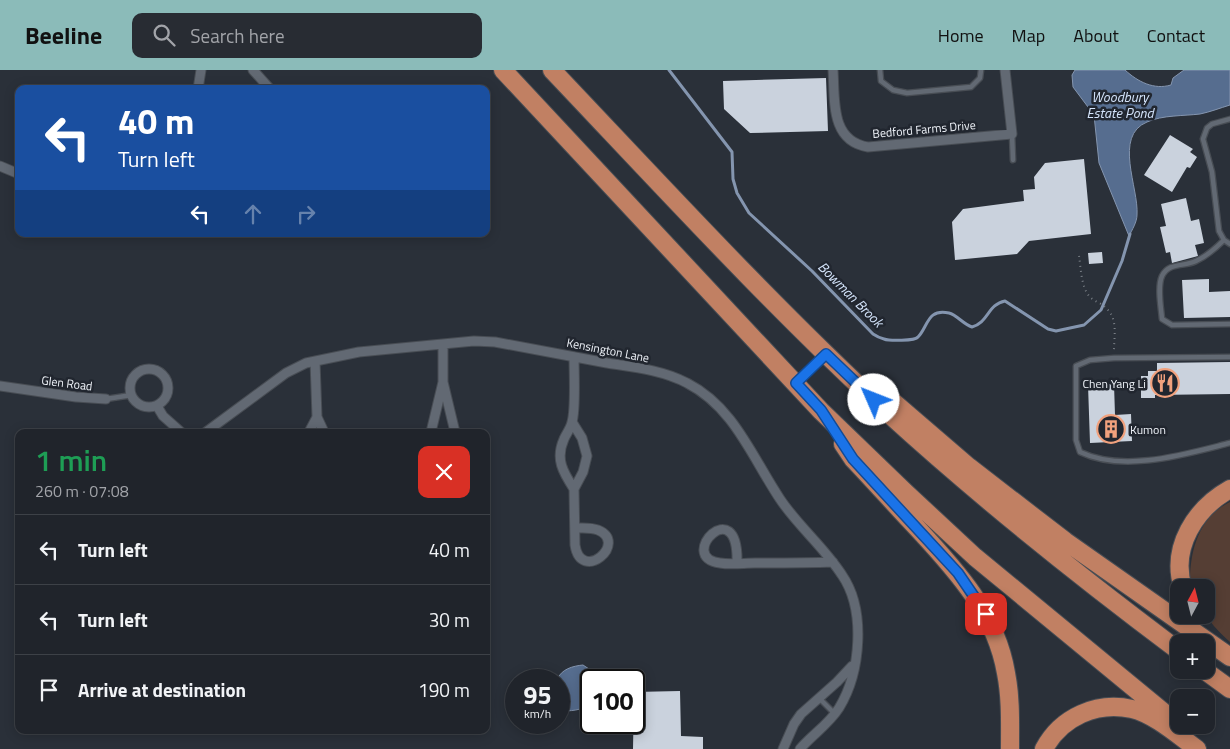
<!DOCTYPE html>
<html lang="en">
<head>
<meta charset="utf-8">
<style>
  body { margin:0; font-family:"Titillium Web",sans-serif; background:#282c33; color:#f1f3f6; height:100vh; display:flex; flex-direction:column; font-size:19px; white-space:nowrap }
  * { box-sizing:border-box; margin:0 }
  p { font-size:16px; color:#a2a4a9 }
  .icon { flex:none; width:28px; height:28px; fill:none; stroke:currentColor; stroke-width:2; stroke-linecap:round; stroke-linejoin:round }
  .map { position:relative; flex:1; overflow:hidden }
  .sheet { position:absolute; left:15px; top:359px; width:475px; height:305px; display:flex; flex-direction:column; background:#20242b; border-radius:10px; box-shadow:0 2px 12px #0003,0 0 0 1px #3d4147 }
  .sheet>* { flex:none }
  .banner { position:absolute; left:15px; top:15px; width:475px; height:152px; border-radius:10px; box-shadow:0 2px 12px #0003,0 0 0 1px #3d4147; background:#1a4fa0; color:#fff; overflow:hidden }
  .needle { width:32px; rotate:7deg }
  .fabs { position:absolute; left:1170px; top:509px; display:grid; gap:10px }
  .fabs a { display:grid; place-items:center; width:45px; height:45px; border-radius:10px; background:#20242b; box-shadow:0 2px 12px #0003,0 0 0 1px #3d4147; font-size:25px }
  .speed { position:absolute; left:505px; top:599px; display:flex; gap:10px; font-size:25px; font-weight:700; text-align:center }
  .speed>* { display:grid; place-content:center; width:65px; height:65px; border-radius:50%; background:#20242b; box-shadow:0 2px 12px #0003,0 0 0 1px #3d4147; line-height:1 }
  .speed small { font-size:12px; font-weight:400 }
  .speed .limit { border:2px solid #111; border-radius:8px; background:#fff; color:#111 }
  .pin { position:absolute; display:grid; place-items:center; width:42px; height:42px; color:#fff; margin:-21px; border-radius:10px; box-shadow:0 2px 8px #0006 }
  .me { position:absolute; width:55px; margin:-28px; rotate:314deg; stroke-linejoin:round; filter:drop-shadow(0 0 4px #0008) }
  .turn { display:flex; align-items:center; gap:18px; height:105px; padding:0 20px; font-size:22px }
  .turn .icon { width:65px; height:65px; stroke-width:2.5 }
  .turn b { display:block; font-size:35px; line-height:42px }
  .lanes { display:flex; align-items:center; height:48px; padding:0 20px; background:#0003; justify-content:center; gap:25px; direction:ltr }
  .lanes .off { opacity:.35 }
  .round { display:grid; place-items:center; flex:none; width:52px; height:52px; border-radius:10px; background:#282c33 }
  .headline { display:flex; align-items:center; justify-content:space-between; height:85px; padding:0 20px }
  h1 { font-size:30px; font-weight:600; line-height:38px; color:#1e9e55 }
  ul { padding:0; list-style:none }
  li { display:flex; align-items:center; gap:15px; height:70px; padding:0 20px; border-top:1px solid #3d4147 }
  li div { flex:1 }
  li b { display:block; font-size:19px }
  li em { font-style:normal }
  header { display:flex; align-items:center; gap:30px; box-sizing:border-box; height:70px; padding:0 25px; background:#8bbbb9; color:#111 }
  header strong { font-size:24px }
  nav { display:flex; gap:28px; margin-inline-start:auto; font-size:18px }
  .search { width:350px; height:45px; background:#282c33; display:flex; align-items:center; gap:12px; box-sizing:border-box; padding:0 18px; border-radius:10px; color:#a2a4a9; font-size:19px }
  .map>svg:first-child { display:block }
</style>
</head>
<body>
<header>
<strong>Beeline</strong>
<div class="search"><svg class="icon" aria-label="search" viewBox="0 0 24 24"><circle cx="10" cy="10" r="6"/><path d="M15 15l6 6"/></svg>Search here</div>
<nav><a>Home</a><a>Map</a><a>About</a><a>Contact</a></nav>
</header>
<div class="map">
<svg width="1230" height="679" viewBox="0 0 1230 679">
  <rect width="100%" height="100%" fill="#2a3039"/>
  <path fill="#553e34" d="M1230,432V572C1206,549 1206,550 1206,518H1190C1189,484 1197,448 1230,432Z"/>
  <path fill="#566d8f" stroke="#8495af" d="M1075,0H1125C1138,12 1154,20 1171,15L1173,8L1184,0H1230V35C1220,38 1210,42 1200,44C1184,46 1162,45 1147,52C1113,66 1139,118 1137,145C1137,152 1132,160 1129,166L1099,93L1094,45L1073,17L1072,5Z
    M583,595L592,601L597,609L591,610V633C582,641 570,641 559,641V610H557C561,599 573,596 583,595Z"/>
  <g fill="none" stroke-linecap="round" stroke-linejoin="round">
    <path stroke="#8495af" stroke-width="3" d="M669,0L732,82L733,109L737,123L749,143L812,201L873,264C876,266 880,268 884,269C889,271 915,271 918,267C928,257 927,238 949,243C957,245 963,254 972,257C988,253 988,234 1005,231L1048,259L1056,261L1084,255L1101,240L1122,191L1130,164"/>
  </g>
  <path fill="#cad2dd" d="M826,8L828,61L750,63L724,39L723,11Z
    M1170,65L1193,79L1190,82L1197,87L1190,98L1187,97L1172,122L1144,105Z
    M1084,89L1091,164L1029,171L1017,184L955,190L952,152L963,139L1024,131L1023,120L1035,119L1034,107L1045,93Z
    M1186,128L1191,151L1199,149L1204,173L1195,175L1198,186L1172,193L1170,182L1166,183L1160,157L1166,156L1161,134Z
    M1102,182L1103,193L1089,194L1088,183Z
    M1209,209V222L1230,221V247L1184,248L1182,210Z
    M1230,292V324L1155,325V328H1141V306H1148V301H1157V293Z
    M1114,314L1115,345L1131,344L1132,371L1090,373L1088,315Z
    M680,621L681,666L703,667V679H633L634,622Z"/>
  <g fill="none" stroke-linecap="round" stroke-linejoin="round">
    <defs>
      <path id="service" d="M880,0L881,11L893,20L907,23L971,17L980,8L981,0
        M1230,49L1212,54L1207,58L1203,69L1212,102L1219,161L1224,170L1230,174
        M1012,64L1013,90
        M1224,170C1216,178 1207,186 1196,191C1184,197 1169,192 1162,206C1157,217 1161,237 1162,249L1172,255L1230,254
        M1230,287L1114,288L1090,290L1076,296V370L1080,382C1124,403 1186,384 1230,373
        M798,311L823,287
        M106,329L132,325
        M819,628L835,644"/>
      <path id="minor" d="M253,0L270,19
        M833,0C835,30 830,71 868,77L1012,64L1005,0
        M198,19L201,0
        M0,96L19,104
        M443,274V312L455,362
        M574,287C574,303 576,338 572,352C571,358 566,364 564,369C555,389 563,402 574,419
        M315,291L317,347L324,362
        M130 318a19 19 0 1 1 38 0a19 19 0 1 1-38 0Z
        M0,316L76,327L106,329
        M157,336L163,346L181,362
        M572,352L582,368L587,386L583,402L574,419L575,475C581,514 629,473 598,460C591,457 582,458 575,458
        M206,362L286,303L306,293L359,282L474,271L495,272C533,279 570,286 607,293C633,297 663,300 687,313C734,337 752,387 780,429C798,456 824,477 842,505C866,540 861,602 839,638C829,654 812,665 800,679
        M309,362L317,347
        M431,362L443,312
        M737,493C739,420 675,488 720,493C731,495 744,493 755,493C781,493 807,493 833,492
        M783,679L794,654L801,644L837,612L852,596"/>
      <path id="motorway" d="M503,0L821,341L905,422L975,487L1179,655
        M552,0C663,117 771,235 889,344C981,428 1079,506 1179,581
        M883,323L969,397L1065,471L1230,587
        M843,374L853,389C875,412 896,436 918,459C957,501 996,544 1006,603C1011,628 1010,654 1010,679
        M1183,518C1170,477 1196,438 1230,419
        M1204,600L1230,619
        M1044,679C1061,647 1097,631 1132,639C1154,644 1179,666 1197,679"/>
    </defs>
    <use href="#service" stroke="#484d54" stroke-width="7"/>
    <use href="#minor" stroke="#484d54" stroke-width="11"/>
    <use href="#motorway" stroke="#484d54" stroke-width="20"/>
    <path stroke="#797f86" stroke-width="2" stroke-dasharray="1 4" stroke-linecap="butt" d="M1079,186C1081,198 1081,219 1091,228C1096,232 1103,234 1107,239C1118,249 1114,267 1114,281"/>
    <use href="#service" stroke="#626973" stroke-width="4.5"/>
    <use href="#minor" stroke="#626973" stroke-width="9"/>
    <use href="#motorway" stroke="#c18063" stroke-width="18"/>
  </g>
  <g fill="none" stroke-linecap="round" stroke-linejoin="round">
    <defs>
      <path id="route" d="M874,330L826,284L796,313L821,340L853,389L958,503L986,544"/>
    </defs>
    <use href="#route" stroke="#114b97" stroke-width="12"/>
    <use href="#route" stroke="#1a73e8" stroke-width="9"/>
  </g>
  <defs>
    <symbol id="restaurant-ring" viewBox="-11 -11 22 22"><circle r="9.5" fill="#21262f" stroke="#f1a17d" stroke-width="1.5"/><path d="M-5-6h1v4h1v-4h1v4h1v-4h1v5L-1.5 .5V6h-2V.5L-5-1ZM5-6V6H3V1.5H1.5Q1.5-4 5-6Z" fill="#f1a17d"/></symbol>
    <symbol id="building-ring" viewBox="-11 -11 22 22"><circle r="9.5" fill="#21262f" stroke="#f1a17d" stroke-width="1.5"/><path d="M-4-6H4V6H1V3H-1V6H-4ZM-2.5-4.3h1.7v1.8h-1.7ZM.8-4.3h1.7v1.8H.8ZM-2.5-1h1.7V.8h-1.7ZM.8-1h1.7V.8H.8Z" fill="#f1a17d"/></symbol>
  </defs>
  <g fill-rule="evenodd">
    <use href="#restaurant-ring" x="1149" y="297" width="32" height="32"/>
    <use href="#building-ring" x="1095" y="343" width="32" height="32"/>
  </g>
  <g text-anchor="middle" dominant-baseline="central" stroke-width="5" stroke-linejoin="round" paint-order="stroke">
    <g font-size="12" fill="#eff3f9" stroke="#21262f">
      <text transform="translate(924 59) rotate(-5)">Bedford Farms Drive</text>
      <text transform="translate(608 280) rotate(11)">Kensington Lane</text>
      <text transform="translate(67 313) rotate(7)">Glen Road</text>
    </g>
    <g font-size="12" fill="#eff3f9" stroke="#21262f" text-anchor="end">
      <text x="1146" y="313">Chen Yang Li</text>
      <text x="1130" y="359" text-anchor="start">Kumon</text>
    </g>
    <g font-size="14" font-style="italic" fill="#d4e4fb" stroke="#21262f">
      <text x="1120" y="26">Woodbury<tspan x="1120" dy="16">Estate Pond</tspan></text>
      <text transform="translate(851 224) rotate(45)">Bowman Brook</text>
    </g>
  </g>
</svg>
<div class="fabs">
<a><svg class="needle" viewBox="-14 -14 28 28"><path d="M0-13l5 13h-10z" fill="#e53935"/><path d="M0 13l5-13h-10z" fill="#a2a4a9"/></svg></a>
<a>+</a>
<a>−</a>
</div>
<div class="speed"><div>95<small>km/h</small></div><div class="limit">100</div></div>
<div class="pin" style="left:986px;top:544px;background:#d93025"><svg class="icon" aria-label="arrive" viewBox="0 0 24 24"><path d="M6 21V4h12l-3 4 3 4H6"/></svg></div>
<svg class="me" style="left:874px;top:330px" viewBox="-20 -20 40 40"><circle r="19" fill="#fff"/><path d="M0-13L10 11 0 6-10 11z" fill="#1a73e8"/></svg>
<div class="banner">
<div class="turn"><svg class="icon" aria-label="left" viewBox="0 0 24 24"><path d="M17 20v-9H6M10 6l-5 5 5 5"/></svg><div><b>40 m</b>Turn left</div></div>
<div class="lanes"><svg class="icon" aria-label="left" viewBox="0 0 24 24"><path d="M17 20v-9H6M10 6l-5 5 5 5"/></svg><svg class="icon off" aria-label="ahead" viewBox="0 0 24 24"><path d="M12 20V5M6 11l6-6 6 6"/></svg><svg class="icon off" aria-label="right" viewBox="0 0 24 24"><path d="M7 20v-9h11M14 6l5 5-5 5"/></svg></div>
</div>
<section class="sheet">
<div class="headline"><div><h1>1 min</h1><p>260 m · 07:08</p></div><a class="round" style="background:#d93025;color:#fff"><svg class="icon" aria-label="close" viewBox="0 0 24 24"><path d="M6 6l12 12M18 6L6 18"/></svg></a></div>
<ul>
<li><svg class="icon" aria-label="left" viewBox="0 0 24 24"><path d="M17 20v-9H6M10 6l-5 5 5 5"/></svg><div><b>Turn left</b></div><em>40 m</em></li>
<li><svg class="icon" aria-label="left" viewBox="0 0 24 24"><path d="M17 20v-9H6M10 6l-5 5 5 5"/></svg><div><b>Turn left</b></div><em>30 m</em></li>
<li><svg class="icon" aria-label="arrive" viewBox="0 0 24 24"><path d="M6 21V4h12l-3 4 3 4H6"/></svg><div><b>Arrive at destination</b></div><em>190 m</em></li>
</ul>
</section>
</div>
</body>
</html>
